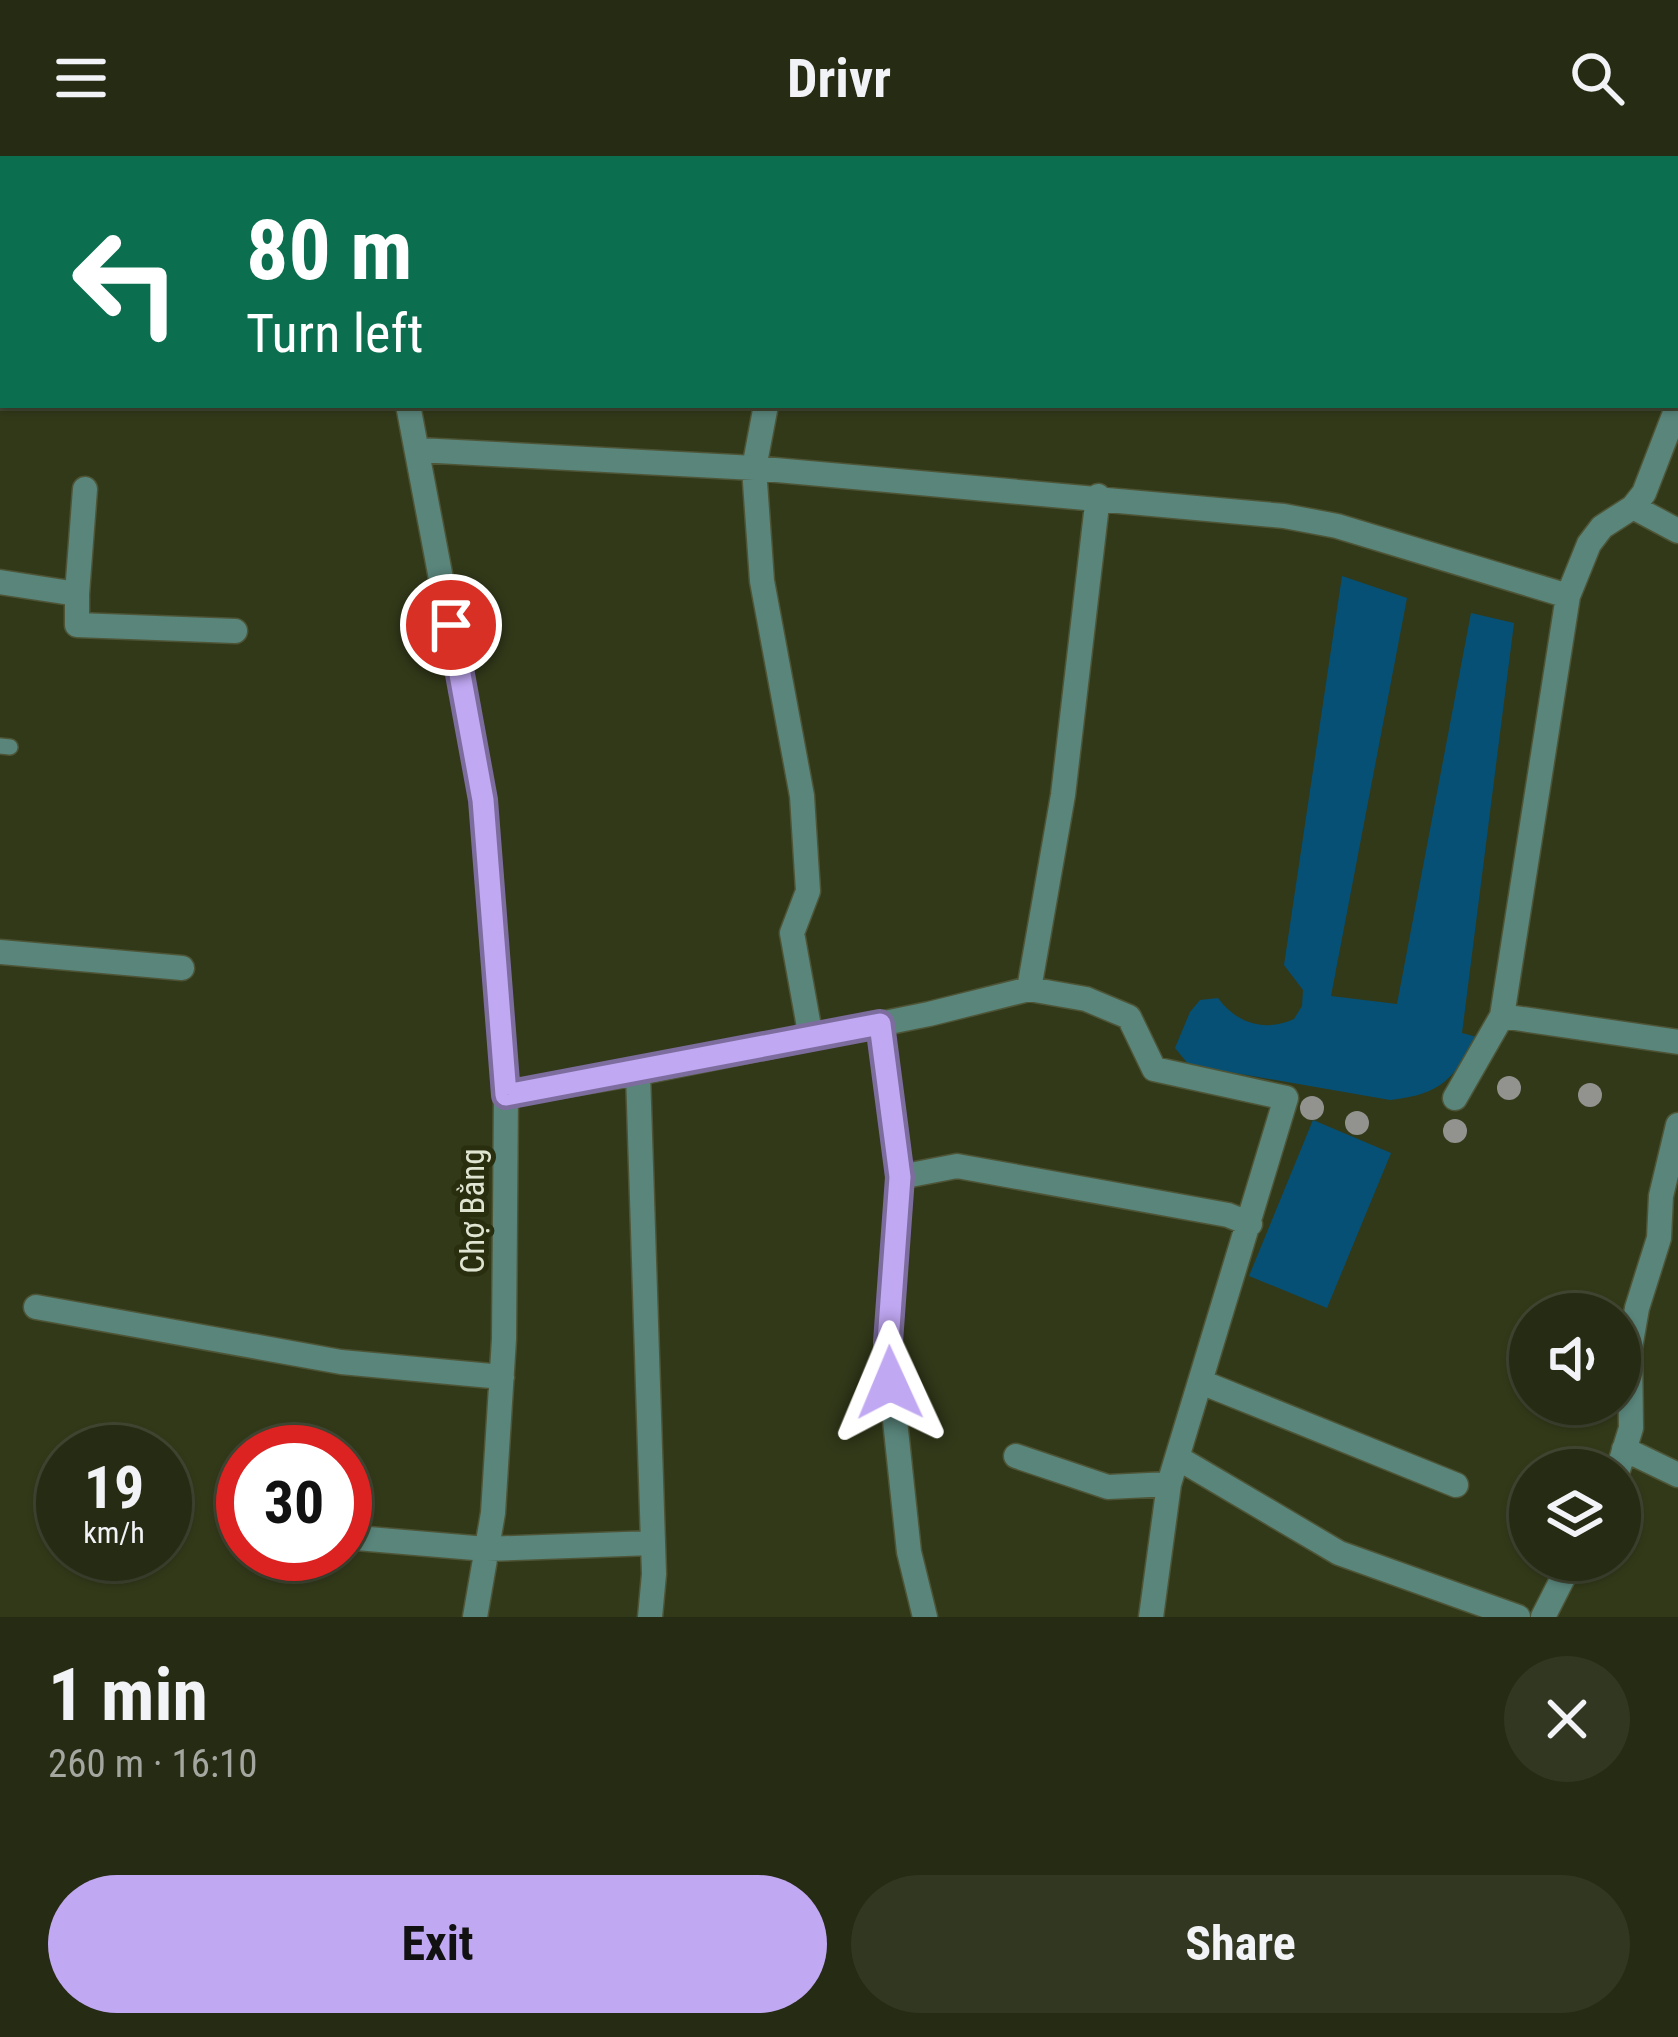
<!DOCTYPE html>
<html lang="en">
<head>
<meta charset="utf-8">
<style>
  body { margin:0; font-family:"Roboto Condensed",sans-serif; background:#323721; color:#f1f3f6; height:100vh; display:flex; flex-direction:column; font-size:45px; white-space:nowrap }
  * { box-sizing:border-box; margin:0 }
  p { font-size:39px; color:#a4a7a0 }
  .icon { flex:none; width:66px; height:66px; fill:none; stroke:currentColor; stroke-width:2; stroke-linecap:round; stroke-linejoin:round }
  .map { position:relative; height:1461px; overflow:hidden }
  .panel { display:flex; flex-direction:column; background:#262b13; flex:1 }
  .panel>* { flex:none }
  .hud { position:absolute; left:0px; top:0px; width:1680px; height:252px; box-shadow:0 3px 9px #0004,0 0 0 3px #424733; background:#0b6e4f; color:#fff; overflow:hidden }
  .buttons { position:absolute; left:1509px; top:1137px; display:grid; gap:24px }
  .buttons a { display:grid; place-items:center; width:132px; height:132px; border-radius:50%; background:#262b13; box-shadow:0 3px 9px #0004,0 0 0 3px #424733; font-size:60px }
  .speed { position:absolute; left:36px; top:1269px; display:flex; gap:24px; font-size:60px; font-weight:700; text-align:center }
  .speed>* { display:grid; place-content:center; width:156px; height:156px; border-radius:50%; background:#262b13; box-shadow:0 3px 9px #0004,0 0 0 3px #424733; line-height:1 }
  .speed small { font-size:30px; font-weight:400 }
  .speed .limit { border:18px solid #d22; background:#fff; color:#111 }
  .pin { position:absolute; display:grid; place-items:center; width:102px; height:102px; color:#fff; margin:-51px; border:6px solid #fff; border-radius:50%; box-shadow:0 3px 12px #0007 }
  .me { position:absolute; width:132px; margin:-66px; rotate:359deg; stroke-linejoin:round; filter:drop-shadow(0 0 9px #0008) }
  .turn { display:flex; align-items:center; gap:42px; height:252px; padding:0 48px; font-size:54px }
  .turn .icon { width:156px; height:156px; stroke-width:2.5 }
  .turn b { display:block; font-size:84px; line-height:102px }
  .round { display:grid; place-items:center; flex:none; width:126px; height:126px; border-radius:63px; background:#323721 }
  .overview { display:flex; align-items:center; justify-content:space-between; height:204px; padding:0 48px }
  h1 { font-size:72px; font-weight:700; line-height:90px }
  .cta { display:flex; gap:24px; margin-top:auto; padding:24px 48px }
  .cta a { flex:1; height:138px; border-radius:72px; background:#c1a8f3; color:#111; font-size:48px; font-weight:700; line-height:138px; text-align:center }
  .cta a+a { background:#323721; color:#f1f3f6 }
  header { display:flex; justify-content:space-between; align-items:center; height:156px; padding:0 48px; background:#262b13; font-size:54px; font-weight:700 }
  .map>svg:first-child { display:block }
</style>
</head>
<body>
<header><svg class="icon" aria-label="menu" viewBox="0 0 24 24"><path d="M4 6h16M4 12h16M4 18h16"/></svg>Drivr<svg class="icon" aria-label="search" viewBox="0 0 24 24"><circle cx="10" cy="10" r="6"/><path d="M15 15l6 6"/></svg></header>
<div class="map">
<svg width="1678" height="1461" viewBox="0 0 1678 1461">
  <rect width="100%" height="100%" fill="#323919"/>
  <path fill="#065076" d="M1342,420L1407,442L1331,840L1397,848L1471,457L1514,467L1462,877L1477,881C1452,924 1442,938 1390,944L1189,909L1175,892L1190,856L1200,844L1218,842C1237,868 1265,876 1294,863L1302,850L1303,834L1284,809Z
    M1313,964L1391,997L1327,1152L1249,1120Z"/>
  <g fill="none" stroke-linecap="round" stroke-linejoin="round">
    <defs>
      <path id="lane" d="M0,590L10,591"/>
      <path id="street" d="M336,0L337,3
        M815,3L816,0
        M1677,76L1678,73
        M1677,93L1678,95
        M408,249L483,644L506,939L504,1183L493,1357L475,1461
        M766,249L754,312L762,425L802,640L808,735L792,777L811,882
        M419,294L754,312L1284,360L1337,370L1568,440
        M1633,351L1678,375
        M0,426L77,438V469L235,475
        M77,438L85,333
        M0,796L182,812
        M1029,833L1063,639L1098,340
        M1502,860L1568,440L1589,388L1602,371L1633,351L1644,337L1678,249
        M880,868L900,1021L888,1185L891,1227L909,1396L925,1461
        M506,939L638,917
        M1455,942L1502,860L1678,886
        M900,1021L957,1010L1228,1059L1250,1068
        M36,1151L341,1206L502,1221
        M1201,1226L1456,1329
        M1624,1293L1678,1319
        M1016,1300L1108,1331L1169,1328
        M1178,1302L1339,1397L1518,1461
        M1618,1314L1631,1272L1630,1192L1637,1152L1659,1082L1661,1040L1678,969
        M345,1381L486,1393L652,1387
        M650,1461L654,1418L638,917L929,858L1029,833L1086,843L1129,861L1154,913L1286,942L1169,1328L1151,1461
        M1543,1461L1572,1404"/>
    </defs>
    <use href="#lane" stroke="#4e5537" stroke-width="18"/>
    <use href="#street" stroke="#4e5537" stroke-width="27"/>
    <use href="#lane" stroke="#59857b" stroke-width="15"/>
    <use href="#street" stroke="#59857b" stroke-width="24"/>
  </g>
  <g fill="#92928f">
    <circle cx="1509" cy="932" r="12"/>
    <circle cx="1590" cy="939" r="12"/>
    <circle cx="1312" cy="952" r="12"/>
    <circle cx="1357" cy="967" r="12"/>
    <circle cx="1455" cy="975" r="12"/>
  </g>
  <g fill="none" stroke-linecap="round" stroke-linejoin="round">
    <defs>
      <path id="route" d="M451,469L483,644L506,939L880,868L900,1021L888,1186L890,1227"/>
    </defs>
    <use href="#route" stroke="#7d6d9e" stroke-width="30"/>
    <use href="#route" stroke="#c1a8f3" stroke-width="21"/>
  </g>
  <g text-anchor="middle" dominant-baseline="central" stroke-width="10" stroke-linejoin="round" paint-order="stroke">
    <g font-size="33" fill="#e0e5d2" stroke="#282e0e">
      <text transform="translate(472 1055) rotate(-90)">Chợ Bằng</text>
    </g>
  </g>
</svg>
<div class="buttons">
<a><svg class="icon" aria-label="sound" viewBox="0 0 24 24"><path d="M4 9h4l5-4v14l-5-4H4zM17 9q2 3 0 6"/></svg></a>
<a><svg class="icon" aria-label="layers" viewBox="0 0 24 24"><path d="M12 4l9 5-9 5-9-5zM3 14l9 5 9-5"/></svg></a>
</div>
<div class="speed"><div>19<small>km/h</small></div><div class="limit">30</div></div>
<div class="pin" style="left:451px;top:469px;background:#d93025"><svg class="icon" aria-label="arrive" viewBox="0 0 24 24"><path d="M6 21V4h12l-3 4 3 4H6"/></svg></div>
<svg class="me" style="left:890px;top:1227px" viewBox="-20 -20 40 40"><path d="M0-17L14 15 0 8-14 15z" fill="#c1a8f3" stroke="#fff" stroke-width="4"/></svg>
<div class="hud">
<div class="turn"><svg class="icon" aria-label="left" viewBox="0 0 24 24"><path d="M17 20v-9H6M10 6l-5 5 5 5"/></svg><div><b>80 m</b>Turn left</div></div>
</div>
</div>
<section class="panel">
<div class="overview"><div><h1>1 min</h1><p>260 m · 16:10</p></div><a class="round"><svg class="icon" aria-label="close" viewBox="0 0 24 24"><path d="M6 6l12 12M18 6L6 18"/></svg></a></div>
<div class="cta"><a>Exit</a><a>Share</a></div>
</section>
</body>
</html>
